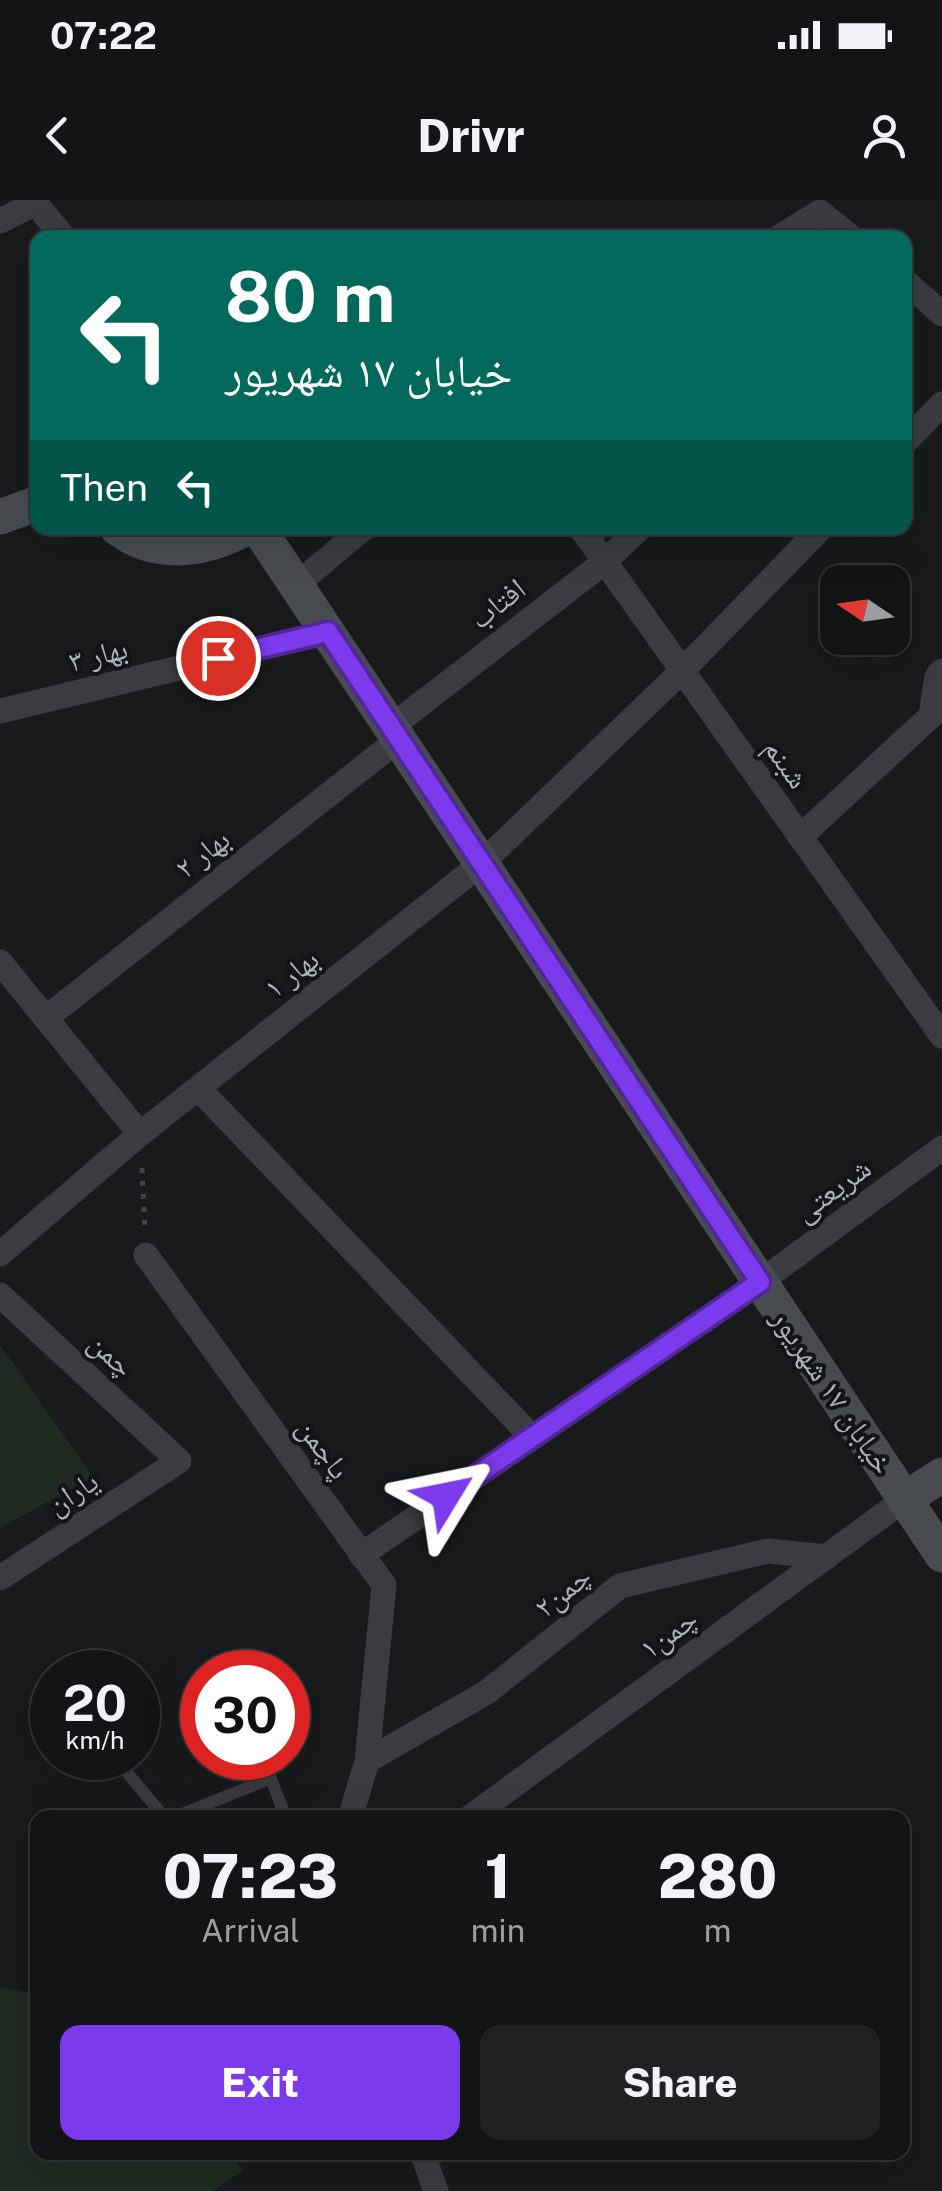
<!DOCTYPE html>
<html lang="en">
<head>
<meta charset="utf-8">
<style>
  body { margin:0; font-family:"Public Sans","Noto Naskh Arabic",sans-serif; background:#202122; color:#f1f3f6; height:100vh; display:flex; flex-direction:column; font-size:38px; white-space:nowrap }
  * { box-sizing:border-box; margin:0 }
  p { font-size:32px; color:#9d9ea0 }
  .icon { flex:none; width:55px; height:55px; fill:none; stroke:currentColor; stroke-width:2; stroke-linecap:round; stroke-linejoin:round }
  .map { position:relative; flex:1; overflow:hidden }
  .details { position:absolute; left:30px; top:1610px; width:880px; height:350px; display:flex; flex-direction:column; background:#131415; border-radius:20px; box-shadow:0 10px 40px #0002,0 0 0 2px #323334 }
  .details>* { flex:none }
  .hud { position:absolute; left:30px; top:30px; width:882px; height:305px; border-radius:20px; box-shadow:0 10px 40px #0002,0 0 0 2px #323334; background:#00695c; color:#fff; overflow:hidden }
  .needle { width:65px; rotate:283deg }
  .tools { position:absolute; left:820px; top:365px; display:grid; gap:20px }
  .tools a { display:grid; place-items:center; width:90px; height:90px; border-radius:20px; background:#131415; box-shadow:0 10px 40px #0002,0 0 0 2px #323334; font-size:50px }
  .speed { position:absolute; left:30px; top:1450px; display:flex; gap:20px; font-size:50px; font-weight:700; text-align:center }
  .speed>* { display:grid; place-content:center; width:130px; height:130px; border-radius:50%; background:#131415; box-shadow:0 10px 40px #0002,0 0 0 2px #323334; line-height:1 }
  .speed small { font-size:25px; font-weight:400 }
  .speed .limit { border:15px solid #d22; background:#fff; color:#111 }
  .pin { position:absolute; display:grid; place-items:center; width:85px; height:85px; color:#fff; margin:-42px; border:5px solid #fff; border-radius:50%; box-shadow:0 2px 10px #0007 }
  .me { position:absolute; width:110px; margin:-55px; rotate:55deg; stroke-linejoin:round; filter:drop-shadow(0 0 8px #0008) }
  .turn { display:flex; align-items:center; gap:35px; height:210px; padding:0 30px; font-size:45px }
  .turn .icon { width:130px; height:130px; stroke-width:2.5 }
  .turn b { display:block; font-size:70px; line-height:85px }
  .then { display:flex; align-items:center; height:95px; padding:0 30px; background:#0003; gap:20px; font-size:38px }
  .eta { display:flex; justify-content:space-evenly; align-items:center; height:170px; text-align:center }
  .eta b { font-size:60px; font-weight:800; line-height:70px }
  .cta { display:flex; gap:20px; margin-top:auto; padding:20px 30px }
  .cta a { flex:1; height:115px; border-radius:20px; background:#7c3aed; color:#fff; font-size:40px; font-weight:800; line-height:115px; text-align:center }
  .cta a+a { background:#202122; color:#f1f3f6 }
  .status { display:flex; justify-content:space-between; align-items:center; height:70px; padding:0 50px; background:#131415; direction:ltr }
  .status svg { height:28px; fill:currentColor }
  header { display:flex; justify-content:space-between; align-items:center; height:130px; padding:0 30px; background:#131415; font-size:45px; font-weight:800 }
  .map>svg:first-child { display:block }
</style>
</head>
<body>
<div class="status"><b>07:22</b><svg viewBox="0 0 49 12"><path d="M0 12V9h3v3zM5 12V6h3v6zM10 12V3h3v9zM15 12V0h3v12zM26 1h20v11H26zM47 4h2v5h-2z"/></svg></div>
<header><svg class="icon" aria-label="back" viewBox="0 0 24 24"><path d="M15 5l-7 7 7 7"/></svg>Drivr<svg class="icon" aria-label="person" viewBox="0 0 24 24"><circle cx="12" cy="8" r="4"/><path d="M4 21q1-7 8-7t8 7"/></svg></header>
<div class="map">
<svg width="942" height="1991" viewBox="0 0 942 1991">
  <rect width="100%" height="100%" fill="#191a1c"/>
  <path fill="#212a22" d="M0,1145L93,1277L0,1328Z
    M0,1788L37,1793L38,1952L229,1953L244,1970L213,1991H0Z"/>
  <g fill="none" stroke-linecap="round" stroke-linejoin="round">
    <path stroke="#404347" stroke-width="5" stroke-dasharray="5 8" stroke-linecap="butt" d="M142,968L145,1032"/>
    <path stroke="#3a3c41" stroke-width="12" d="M115,1558L165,1618
      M263,1558L286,1618
      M172,1618L269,1579"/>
    <path stroke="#3a3c41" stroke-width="25" d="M33,0L64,38
      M0,21L36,3
      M778,38L820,12L852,38
      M905,81L942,114
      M905,242L942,204
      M581,328L942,836
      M296,385L364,328
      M0,511L328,432
      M391,527L603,363L640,328
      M800,637L931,516L937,476L942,471
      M0,762L140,934
      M46,818L399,539
      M198,888L532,1237
      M0,1054L140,934L482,663L681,472L821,328
      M146,1055L384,1385L367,1561L350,1618
      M0,1095L179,1261L0,1378
      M361,1355L760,1082L942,948
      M367,1561L487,1492L620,1386L768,1351L827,1357
      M469,1618L905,1299
      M422,1952L436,1991"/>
    <path stroke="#484b50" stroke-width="35" d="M0,317L38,303
      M117,328C157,358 205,351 246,328
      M258,328L942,1355
      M905,1299L942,1275"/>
  </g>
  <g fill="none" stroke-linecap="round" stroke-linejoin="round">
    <defs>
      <path id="route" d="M218,458L328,432L760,1082L446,1296"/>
    </defs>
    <use href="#route" stroke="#51269a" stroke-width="25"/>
    <use href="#route" stroke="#7c3aed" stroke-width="18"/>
  </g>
  <g text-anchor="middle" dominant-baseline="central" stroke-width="8" stroke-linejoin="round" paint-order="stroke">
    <g font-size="30" fill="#acb2bb" stroke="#141417">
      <text transform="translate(497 403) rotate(-38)">افتاب</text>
      <text transform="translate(98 454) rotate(-14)">بهار ۳</text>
      <text transform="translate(787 563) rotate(54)">شبنم</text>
      <text transform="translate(202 653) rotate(-38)">بهار ۲</text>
      <text transform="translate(291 773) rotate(-38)">بهار ۱</text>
      <text transform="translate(832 989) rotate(-36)">شریعتی</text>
      <text transform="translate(112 1154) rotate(43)">چمن</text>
      <text transform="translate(833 1191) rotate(56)">خیابان ۱۷ شهریور</text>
      <text transform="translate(324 1248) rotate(54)">پاچمن</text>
      <text transform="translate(72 1292) rotate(-33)">یاران</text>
      <text transform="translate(562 1391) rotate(-39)">چمن۲</text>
      <text transform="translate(668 1433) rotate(-36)">چمن۱</text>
    </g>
  </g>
</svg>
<div class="tools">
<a><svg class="needle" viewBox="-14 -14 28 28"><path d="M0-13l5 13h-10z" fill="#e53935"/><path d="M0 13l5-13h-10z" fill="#9d9ea0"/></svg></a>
</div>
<div class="speed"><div>20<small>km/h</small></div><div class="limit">30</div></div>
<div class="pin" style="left:218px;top:458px;background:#d93025"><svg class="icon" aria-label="arrive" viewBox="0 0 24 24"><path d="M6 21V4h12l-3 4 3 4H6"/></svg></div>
<svg class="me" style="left:446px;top:1296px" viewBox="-20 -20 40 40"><path d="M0-17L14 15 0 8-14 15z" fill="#7c3aed" stroke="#fff" stroke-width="4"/></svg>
<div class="hud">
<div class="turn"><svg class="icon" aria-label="left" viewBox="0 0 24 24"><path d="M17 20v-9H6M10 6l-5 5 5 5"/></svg><div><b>80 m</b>خیابان ۱۷ شهریور</div></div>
<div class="then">Then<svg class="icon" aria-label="left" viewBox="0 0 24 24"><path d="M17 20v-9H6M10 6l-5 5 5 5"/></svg></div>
</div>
<section class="details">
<div class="eta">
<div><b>07:23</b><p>Arrival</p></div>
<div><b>1</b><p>min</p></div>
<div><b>280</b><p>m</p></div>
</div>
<div class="cta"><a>Exit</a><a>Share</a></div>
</section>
</div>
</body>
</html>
